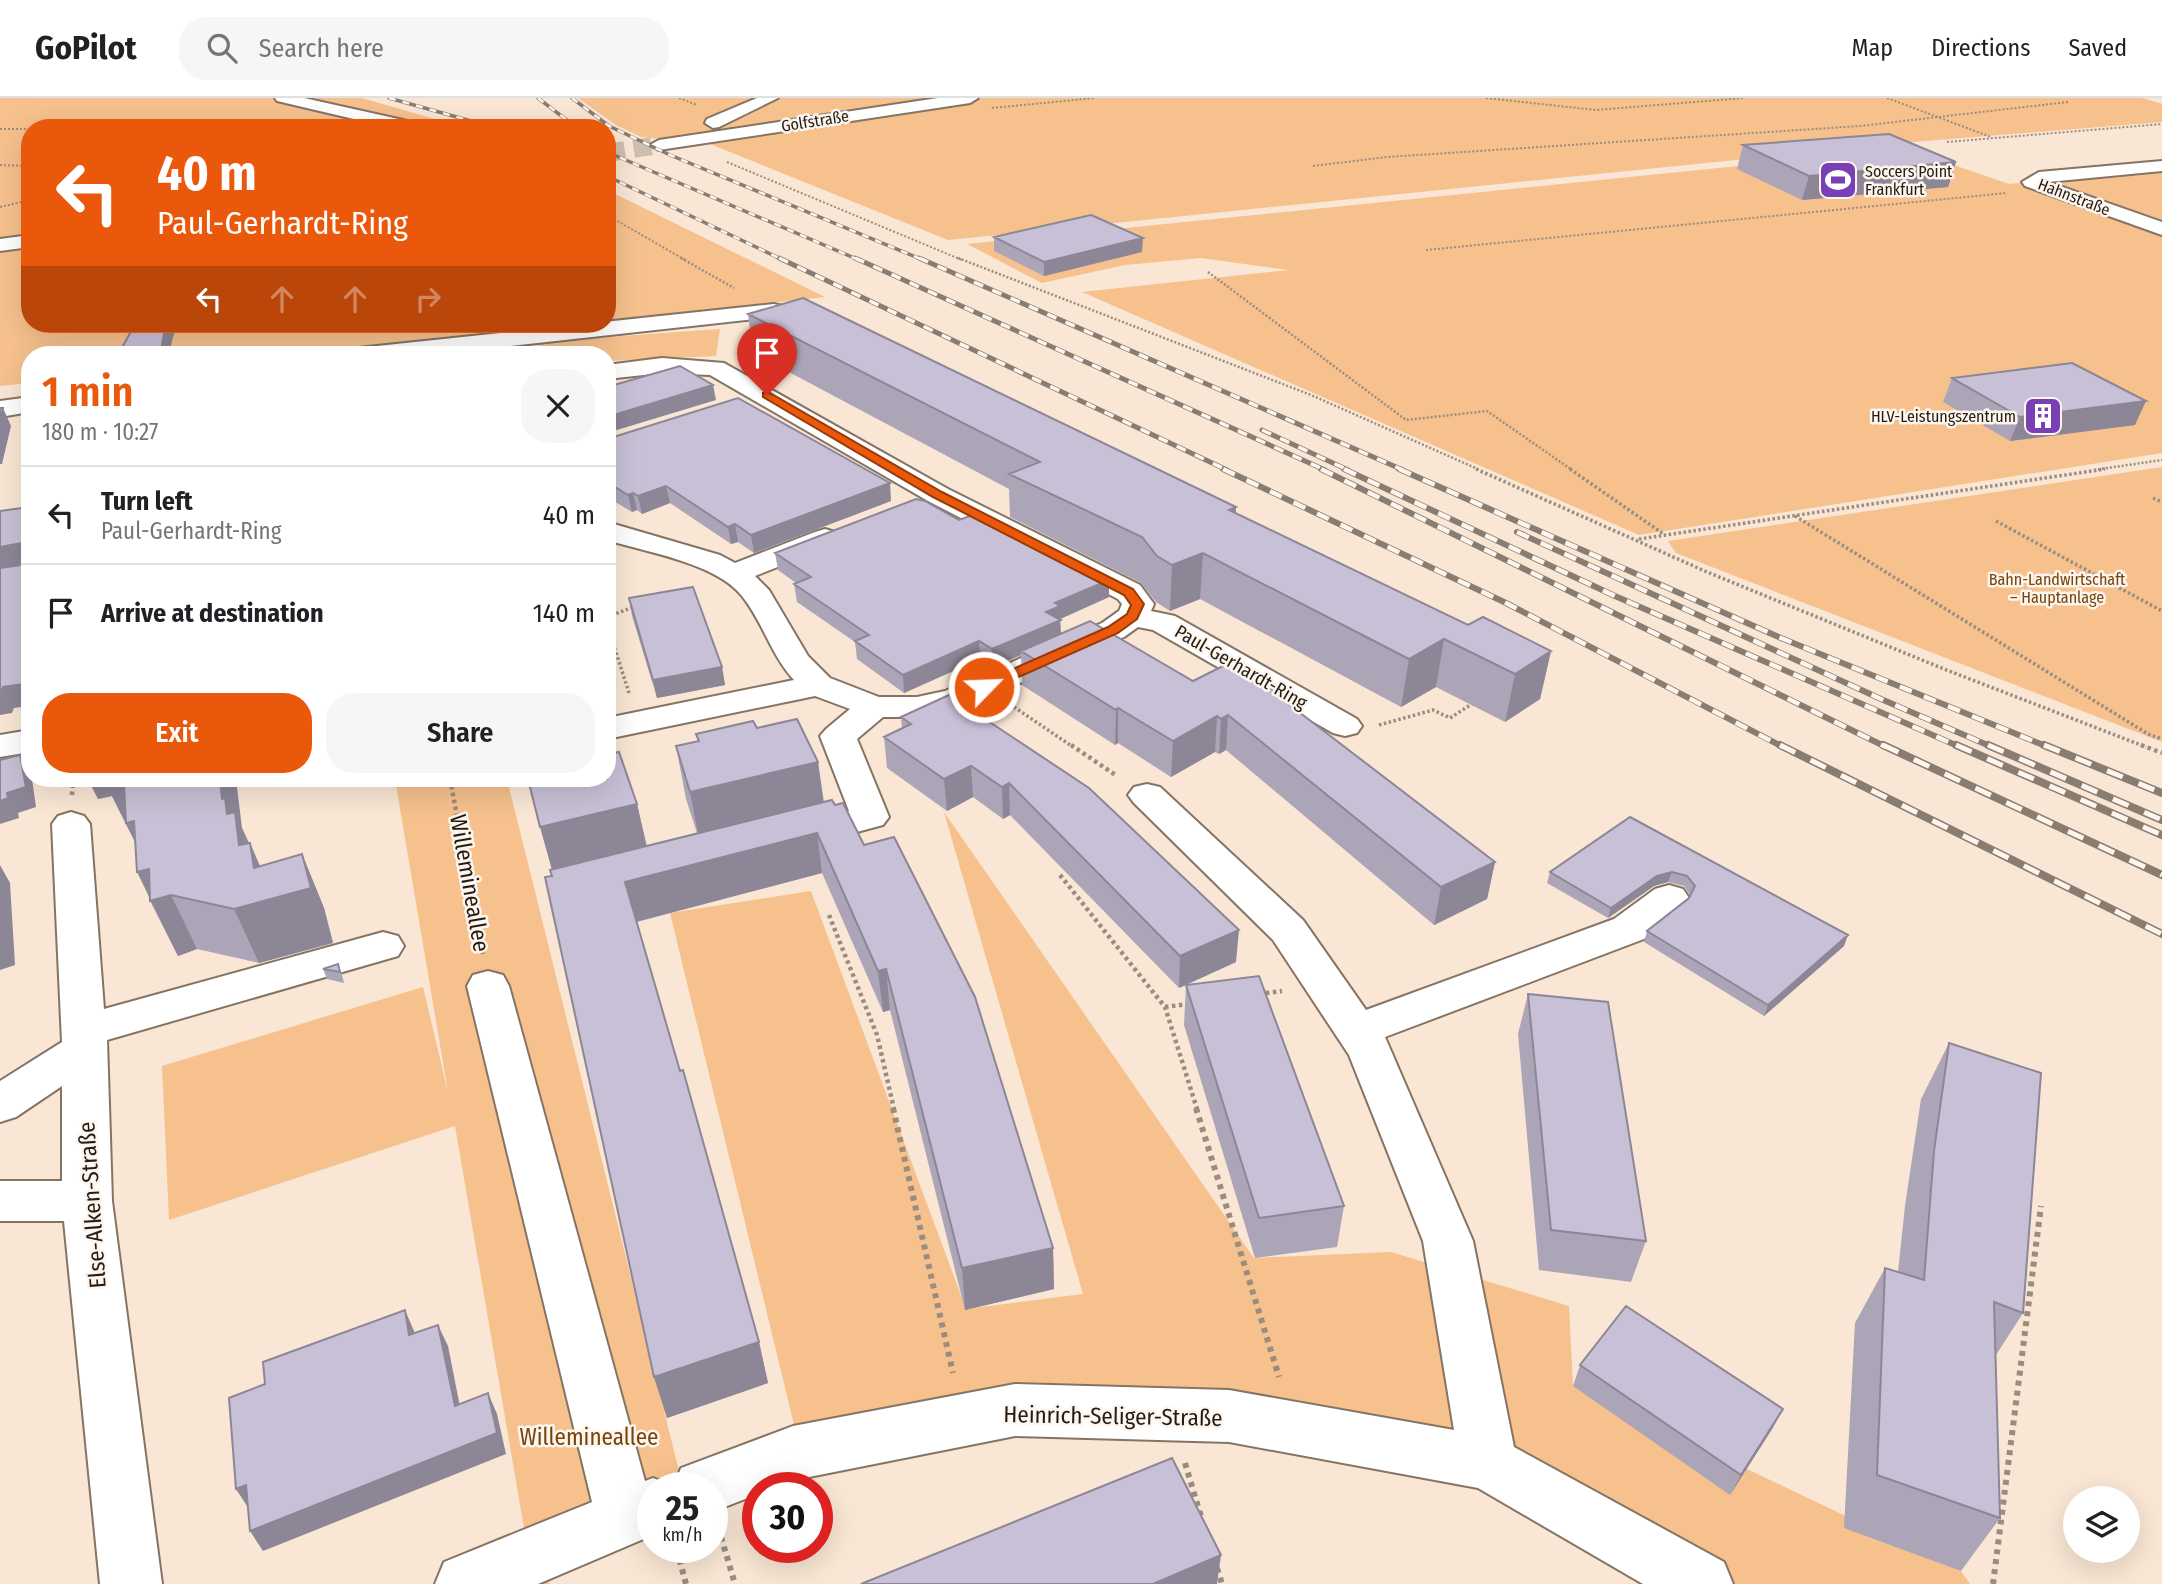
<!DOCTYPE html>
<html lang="en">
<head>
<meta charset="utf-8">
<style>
  body { margin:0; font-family:"Fira Sans Condensed",sans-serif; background:#f6f6f6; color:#202124; height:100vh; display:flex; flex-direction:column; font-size:26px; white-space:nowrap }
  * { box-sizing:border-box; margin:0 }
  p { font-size:23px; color:#757577 }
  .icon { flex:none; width:38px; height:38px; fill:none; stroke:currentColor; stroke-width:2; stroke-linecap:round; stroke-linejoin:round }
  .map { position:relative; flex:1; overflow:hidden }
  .panel { position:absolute; left:21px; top:248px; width:595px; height:441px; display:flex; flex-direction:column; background:#fff; border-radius:28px; box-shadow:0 7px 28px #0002 }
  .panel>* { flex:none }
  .hud { position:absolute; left:21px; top:21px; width:595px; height:214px; border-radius:28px; box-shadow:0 7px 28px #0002; background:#ea580c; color:#fff; overflow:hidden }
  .buttons { position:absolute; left:2063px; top:1388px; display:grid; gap:14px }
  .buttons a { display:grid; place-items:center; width:77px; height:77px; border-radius:50%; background:#fff; box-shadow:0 7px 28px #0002; font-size:35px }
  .speed { position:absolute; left:637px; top:1374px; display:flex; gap:14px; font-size:35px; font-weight:700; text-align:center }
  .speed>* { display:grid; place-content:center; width:91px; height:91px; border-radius:50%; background:#fff; box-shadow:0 7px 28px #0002; line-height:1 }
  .speed small { font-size:18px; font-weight:400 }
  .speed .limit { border:10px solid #d22; background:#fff; color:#111 }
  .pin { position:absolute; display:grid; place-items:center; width:60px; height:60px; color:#fff; margin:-72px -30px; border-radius:50% 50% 50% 0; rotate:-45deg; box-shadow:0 0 7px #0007 }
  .pin .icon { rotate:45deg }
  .me { position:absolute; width:77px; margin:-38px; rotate:66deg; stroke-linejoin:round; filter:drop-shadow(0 0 5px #0008) }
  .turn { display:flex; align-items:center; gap:24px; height:147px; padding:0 21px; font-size:32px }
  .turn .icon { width:91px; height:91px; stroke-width:2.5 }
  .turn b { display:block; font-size:49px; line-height:60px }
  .lanes { display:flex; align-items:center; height:66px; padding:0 21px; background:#0003; justify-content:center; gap:35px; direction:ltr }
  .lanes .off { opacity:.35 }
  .round { display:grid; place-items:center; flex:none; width:74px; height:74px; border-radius:28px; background:#f6f6f6 }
  .overview { display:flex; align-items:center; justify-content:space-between; height:119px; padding:0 21px }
  h1 { font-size:42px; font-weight:600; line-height:52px; color:#ea580c }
  .action { display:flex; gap:14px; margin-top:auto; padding:14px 21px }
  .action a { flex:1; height:80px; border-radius:28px; background:#ea580c; color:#fff; font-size:28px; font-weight:600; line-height:80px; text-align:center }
  .action a+a { background:#f6f6f6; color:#202124 }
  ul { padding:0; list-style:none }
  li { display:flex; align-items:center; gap:21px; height:98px; padding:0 21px; border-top:2px solid #e0e0e0 }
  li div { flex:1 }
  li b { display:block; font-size:26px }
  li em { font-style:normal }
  header { display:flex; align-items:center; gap:42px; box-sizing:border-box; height:98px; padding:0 35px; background:#fff; border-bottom:2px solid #e0e0e0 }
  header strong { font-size:33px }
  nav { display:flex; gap:38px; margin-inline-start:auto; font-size:24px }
  .search { width:490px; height:63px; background:#f6f6f6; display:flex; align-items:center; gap:18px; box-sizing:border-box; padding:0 24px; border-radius:28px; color:#757577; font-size:26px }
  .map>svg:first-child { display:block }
</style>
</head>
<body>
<header>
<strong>GoPilot</strong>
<div class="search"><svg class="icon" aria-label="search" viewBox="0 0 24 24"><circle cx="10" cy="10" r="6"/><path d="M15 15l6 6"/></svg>Search here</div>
<nav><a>Map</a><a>Directions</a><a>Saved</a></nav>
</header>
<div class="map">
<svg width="2162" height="1486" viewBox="0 0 2162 1486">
  <rect width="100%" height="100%" fill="#f9e6d4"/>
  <path fill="#f6c18d" d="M0,0H362L466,30H30V226H581L288,257H30V285L0,288Z
    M578,0H2143L2162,6V24L1913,44L948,142L710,46L641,39L616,27Z
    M1907,51L2009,86L2162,72V355L1639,437L1082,194L1289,172L1201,160L1125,167L1042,185L967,146Z
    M607,92L825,199L607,223Z
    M720,231L716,258L607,263V257H559L539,251L540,246L551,243Z
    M2162,369V644L1676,455L1668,443Z
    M395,681H507L683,1389L653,1390L530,1460L550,1486H468L529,1459L455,1028L169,1122L162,968L423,889L448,994Z
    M944,714L1254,1160L1391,1154L1569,1208L1573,1288L1961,1473L1970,1486H1702L1488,1365L1231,1298L796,1335L670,815L811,793L966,1211L1083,1196Z"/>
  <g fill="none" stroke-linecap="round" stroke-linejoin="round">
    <path stroke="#cebeae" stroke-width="18" stroke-dasharray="18 9" stroke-linecap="butt" d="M607,55L659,47"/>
    <defs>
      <path id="minor" d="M275,0H304L421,26L423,30H392L277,3Z
        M757,0H778L719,29L713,30L705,25L707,21Z
        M938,0H978L970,5L659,52L650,47L659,42Z
        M2162,63V73L2048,84L2162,124V137L2025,88L2022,84L2039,74Z
        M30,137V149L0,153V141Z
        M774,206L782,208L785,213L782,218L466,253L463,257H346L350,252L358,250Z
        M662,260L724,265L948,391L1140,487L1154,506L1151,513L1175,518L1357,621L1362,628L1357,635L1345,638L1333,635L1153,532L1138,529L1124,539L966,609L917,619H883L857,641L889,719L883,727L801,749L787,745L782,737L787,729L849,713L820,638L826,631L850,611L815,598L607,641V620L794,582C771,557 763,524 742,498C716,465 646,454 607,442V424L720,457L735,465L815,434L825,431L835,434L840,440L835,446L755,478L769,492L808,558L830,580L879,599H917L945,593L1102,525L1119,513L1122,506L1118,501L928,403L710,277L662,275L607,281V267Z
        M30,299V314L0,319V303Z
        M30,632V654L0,659V637Z
        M1147,686L1160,689L1303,822L1366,912L1614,821L1655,791L1669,787L1683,791L1689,800L1683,809L1644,841L1385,939L1473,1143L1514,1349L1724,1464L1733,1486H1643L1478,1390L1229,1344L1015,1338L794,1382L774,1390H758V1396L712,1414V1390H653V1437L538,1486H435L444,1464L592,1404L467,888L473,877L488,873L503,877L509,888L645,1383L653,1380L674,1388L681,1370L793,1328L1015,1286L1229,1292L1454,1332L1423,1143L1349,957L1273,842L1134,705L1128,697L1134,689Z
        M71,714L84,718L90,726L104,911L383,834L398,838L404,848L398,858L107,942L112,1103L162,1486H100L64,1123H0V1083H62V988L16,1019L0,1024V983L62,944L52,726L58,718Z"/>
    </defs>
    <use href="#minor" stroke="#857464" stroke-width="4"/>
    <path stroke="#9a8c7f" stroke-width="2" stroke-dasharray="2 2" stroke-linecap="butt" d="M679,0L697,7
      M1486,0L1596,12L1744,0
      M1887,0L1991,39
      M992,10L1095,0
      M0,31H30
      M1947,44L2162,26
      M727,64L962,162
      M0,67L30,68
      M1313,68L1387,59L1860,28L2068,4
      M0,109L30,102
      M607,117L685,162
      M1426,152L2007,95"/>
    <path stroke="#9a8c7f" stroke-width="2.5" stroke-dasharray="2 2" stroke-linecap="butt" d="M681,160L734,190
      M958,160L1311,297L1480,372
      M1208,174L1406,322L1487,313L1572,372
      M2094,372L2162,362"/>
    <path stroke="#9a8c7f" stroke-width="3.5" stroke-dasharray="2.5 2.5" stroke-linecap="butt" d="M1476,371L1707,474L1944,571L2146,649
      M1570,371L1665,437
      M2153,400L2162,404
      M1795,418L2148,636L2162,641
      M1996,423L2162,513
      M1639,441L2105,371
      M607,519L636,508
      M607,526L629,595
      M1014,609L1073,649
      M1379,627L1433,612L1450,620L1472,606"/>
    <path stroke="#9a8c7f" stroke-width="4.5" stroke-dasharray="3.5 3.5" stroke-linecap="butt" d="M1071,647L1117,678
      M2141,647L2162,655
      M450,681L483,856
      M72,697L73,681
      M1060,777L1165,909L1197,1011
      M829,817L877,937L894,1011
      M1259,896L1282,893
      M1165,909L1188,906"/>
    <path stroke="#9a8c7f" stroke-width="6" stroke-dasharray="5 5" stroke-linecap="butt" d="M893,1010L953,1275
      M1196,1010L1279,1279
      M1185,1365L1202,1422
      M721,1439L735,1486
      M677,1452L686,1486
      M1217,1470L1222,1486
      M1993,1486L2041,1108"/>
    <use href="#minor" fill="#fff" fill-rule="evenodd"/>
    <defs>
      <path id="rail-far3" d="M389,0L496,30
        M538,0L577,30
        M572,0L609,28L670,57L923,162
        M607,54L859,162
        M607,78L783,162"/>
      <path id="rail-far2" d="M779,160L1227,372
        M855,160L1325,372
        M919,160L1403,372
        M1262,332L1348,372"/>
      <path id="rail-far1" d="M1223,371L1504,504L1783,649
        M1321,371L1886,649
        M1344,371L1615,498L1960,649
        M1399,371L1781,540L2048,649
        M1517,434L1881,601L1992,649"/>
      <path id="rail" d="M1780,647L2162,836
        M1883,647L2162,777
        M1956,647L2162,737
        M1988,647L2162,722
        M2044,647L2162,695"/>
    </defs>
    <use href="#rail-far3" stroke="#897c70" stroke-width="3.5"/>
    <use href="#rail-far2" stroke="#897c70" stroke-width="5"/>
    <use href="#rail-far1" stroke="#897c70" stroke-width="6"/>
    <use href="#rail" stroke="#897c70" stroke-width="8"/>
    <use href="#rail-far3" stroke="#fdf5ee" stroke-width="2.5" stroke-dasharray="7" stroke-linecap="butt"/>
    <use href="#rail-far2" stroke="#fdf5ee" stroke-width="3.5" stroke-dasharray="10" stroke-linecap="butt"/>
    <use href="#rail-far1" stroke="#fdf5ee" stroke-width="4.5" stroke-dasharray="13" stroke-linecap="butt"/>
    <use href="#rail" stroke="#fdf5ee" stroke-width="5" stroke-dasharray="17" stroke-linecap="butt"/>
  </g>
  <path fill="#aca5b8" d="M1743,47L1956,64L1948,89L1802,102L1737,71Z
    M994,139L1142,154L1044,178L994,153Z
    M748,216L1236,409V415L1468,527L1551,553L1540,601L1505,624L1436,589L1401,609L1200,501L1170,513L1156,504L1141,485L1010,419L1009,391L753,255Z
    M1952,280L2135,327L2010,343L1943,304Z
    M607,341L891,403L754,455L738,444L731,446L670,405L642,416L637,412L632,414L607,399Z
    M959,422L1109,482V499L1060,521L1061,536L1193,583L1285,603L1495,764L1487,801L1434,827L1226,652L1219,656L1215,654L1171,679L1118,645L1115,647L1022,587L1021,557L993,569L980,561L904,595L857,561L855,544L797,504L794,486L796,485L778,472L775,455Z
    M629,500L722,569L725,587L657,600L632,518Z
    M949,597L1236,864L1179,890L1010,717L1003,721L973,699L947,713L887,670L884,639L902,630L901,619Z
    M757,630L818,664L824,704L1053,1150L1054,1191L965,1212L890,912L883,914L822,775L637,824L759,1244L768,1285L667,1320L654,1279L552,778L637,706L647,748L697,735L686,701L676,648L698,643L696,636Z
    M88,681L242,730L249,745H250L260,768L302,756L324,810L333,845L259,865L197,851L178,858L150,803L134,742L112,698L98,701Z
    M1630,719L1844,848L1764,918L1644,844L1647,833L1689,800L1690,797L1684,788L1668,784L1654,788L1608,820L1547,785L1550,774Z
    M338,866L342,877L344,885L327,881L323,871Z
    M1186,887L1344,1108L1337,1149L1255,1160L1184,927Z
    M1528,896L1646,1143L1631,1184L1539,1172L1518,936Z
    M1949,945L2023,1215L1996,1257L2000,1420L1961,1473L1844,1430L1855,1225L1885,1170L1898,1174L1905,1108L1921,1001Z
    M1580,1267L1783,1311L1772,1331L1730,1397L1573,1288Z"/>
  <path fill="#8c8696" d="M1956,64L1948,89L1802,102L1809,78Z
    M1143,140L1142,154L1044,178V164Z
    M166,226H177L172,243L169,257H160Z
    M713,287L716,302L607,335V319Z
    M2146,303L2135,327L2010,343L2020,319Z
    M3,310L11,328L2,366H0V322Z
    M890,385L891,403L754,455L751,437Z
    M666,388L670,405L642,416L638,398Z
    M633,395L637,412L632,414L628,397Z
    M1236,409L1233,454L1229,412Z
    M735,426L738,444L731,446L728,429Z
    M22,445L30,465L0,470V449Z
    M1203,455L1200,501L1170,513L1172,467Z
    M1109,482V499L1060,521L1061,540L1021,553V557L993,569L992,551L1055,505Z
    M1444,541L1436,589L1401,609L1409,561Z
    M979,543L980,561L904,595L903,577Z
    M1551,553L1540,601L1505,624L1515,576Z
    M722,569L725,587L657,600L653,582Z
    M30,581V608L14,610L12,615L0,617V595L3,589Z
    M1118,610V645L1115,647L1116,612Z
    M1228,617L1226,652L1219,656L1221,621Z
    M1217,618L1215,654L1171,679L1173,643Z
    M20,657L30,674V681H32L36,709L18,715L19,720L0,726V703L7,695Z
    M818,664L825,716L700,747L690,694Z
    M971,668L973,699L947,713L944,681Z
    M88,681H126L171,797L197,851L178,858L137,774L149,771L134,742L112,698L98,701Z
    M220,681H236L242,730L251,750L250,745L273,799L302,756L324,810L333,845L259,865L234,811L263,801L227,716L222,701Z
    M1009,685L1010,717L1003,721L1002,689Z
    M637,706L649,760L555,783L540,729Z
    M817,735L822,775L635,824L625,784Z
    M1495,764L1487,801L1434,827L1441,789Z
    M0,767L10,785L15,867L0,872Z
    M1672,774L1668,784L1654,788L1608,820L1611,810L1657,778Z
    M1239,832L1236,864L1179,890L1180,858Z
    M1848,837L1844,848L1764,918L1768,907Z
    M886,871L890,912L883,914L878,873Z
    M1053,1150L1054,1191L965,1212L962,1170Z
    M405,1212L414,1233L419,1258L409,1237Z
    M438,1227L448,1248L464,1329L455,1308Z
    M759,1244L768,1285L667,1320L654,1279Z
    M488,1295L497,1316L506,1356L263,1453L250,1433Z
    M1783,1311L1772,1331L1730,1397L1741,1377Z
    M246,1387L249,1411L236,1391Z
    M1221,1457L1217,1486H1153Z"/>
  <path fill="#c8c0d6" stroke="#8c8696" stroke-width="2" d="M1889,36L1956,64L1809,78L1743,47Z
    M1091,117L1143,140L1044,164L994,139Z
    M803,200L1236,409L1229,412L1468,527L1483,519L1551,553L1515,576L1444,541L1409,561L1203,455L1172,467L1157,458L1142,439L1009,376L1040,364L748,216Z
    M135,226H166L160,257H118Z
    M472,253L474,257H441Z
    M2072,265L2146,303L2020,319L1952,280Z
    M680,268L713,287L607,319V289Z
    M738,300L890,385L751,437L735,426L728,429L666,388L638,398L633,395L628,397L607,384V341Z
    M0,310H3L0,322Z
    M916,401L925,403L959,422L978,415L1109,482L1055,505L1060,508L1046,514L1061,522L992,551L979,543L903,577L855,543L869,537L794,486L811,479L775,455Z
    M30,409V581L26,582L24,586L3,589L1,594L0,595V470L22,467V445L0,449V413Z
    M693,489L722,569L653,582L629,500Z
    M1090,523L1193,583L1227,566L1286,599L1282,601L1495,764L1441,789L1228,617L1221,621L1217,618L1173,643L1118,610L1116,612L1021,553Z
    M949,597L1089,690L1239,832L1180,858L1009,685L1002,689L971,668L944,681L884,639L911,626L901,619Z
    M797,621L818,664L690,694L676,648L699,643L696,636L753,623L757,630Z
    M619,654L637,706L540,729L528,681H607V656Z
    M20,657L26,689L7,695L8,700L0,703V662Z
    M107,681H220L222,701L225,700L227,716L235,714L239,747L250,745L254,770L302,756L311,790L234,811L171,797L150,803L149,771L137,774L134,723L126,725L124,685L108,689Z
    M832,702L835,707L843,705L864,747L894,739L975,899L1053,1150L962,1170L886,871L878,873L817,735L625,784L680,973L683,972L759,1244L654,1279L545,779L552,778L550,772Z
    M1630,719L1848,837L1768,907L1647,833L1689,800L1695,788L1687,778L1672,774L1657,778L1611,810L1550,774Z
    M338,866L340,874L323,871Z
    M1259,878L1344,1108L1259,1120L1186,887Z
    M1528,896L1608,904L1646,1143L1551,1132Z
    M1949,945L2041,975L2023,1215L1994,1204L2000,1420L1877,1377L1885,1170L1924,1182L1934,1053Z
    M1626,1208L1783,1311L1741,1377L1580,1267Z
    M405,1212L409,1237L438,1227L455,1308L488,1295L497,1335L250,1433L246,1387L236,1391L229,1300L265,1286L263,1264Z
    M1172,1360L1221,1457L1153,1486H861Z"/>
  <path fill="#ea580c" stroke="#983908" stroke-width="2" d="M763,295H770L942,394L1133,491L1144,506L1137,521L1118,535L989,592H979V586L1108,529L1127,516L1131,507L1124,497L933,399L763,299Z"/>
  <defs>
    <symbol id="stadium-square" viewBox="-11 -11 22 22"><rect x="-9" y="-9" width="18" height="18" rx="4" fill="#793fb5" stroke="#fdf5ee"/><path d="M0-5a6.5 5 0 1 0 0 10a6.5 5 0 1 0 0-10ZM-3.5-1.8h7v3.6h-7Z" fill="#fff"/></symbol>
    <symbol id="building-square" viewBox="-11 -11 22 22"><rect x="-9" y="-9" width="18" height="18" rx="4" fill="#793fb5" stroke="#fdf5ee"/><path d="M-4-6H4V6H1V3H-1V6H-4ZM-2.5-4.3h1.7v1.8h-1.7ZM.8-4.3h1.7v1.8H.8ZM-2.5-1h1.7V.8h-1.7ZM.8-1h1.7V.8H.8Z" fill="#fff"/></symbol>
  </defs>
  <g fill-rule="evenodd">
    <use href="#stadium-square" x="1816" y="60" width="44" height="44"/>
    <use href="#building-square" x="2021" y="296" width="44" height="44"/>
  </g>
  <g text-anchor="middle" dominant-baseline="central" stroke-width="5" stroke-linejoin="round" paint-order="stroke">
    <g font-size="16" fill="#231c15" stroke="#fdf5ee">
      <text transform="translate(815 23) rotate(-9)">Golfstraße</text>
      <text transform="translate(2074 99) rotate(21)">Hahnstraße</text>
    </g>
    <g font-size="16" fill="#231c15" stroke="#fdf5ee" text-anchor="start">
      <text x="1865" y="73">Soccers Point<tspan x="1865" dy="18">Frankfurt</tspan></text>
      <text x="2016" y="318" text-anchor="end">HLV-Leistungszentrum</text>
    </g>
    <g font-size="16" fill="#74460b" stroke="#fdf5ee">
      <text x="2057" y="481">Bahn-Landwirtschaft<tspan x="2057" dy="18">– Hauptanlage</tspan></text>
    </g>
    <g font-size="19" fill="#231c15" stroke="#fdf5ee">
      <text transform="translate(1241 569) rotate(30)">Paul-Gerhardt-Ring</text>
    </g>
    <g font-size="23" fill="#231c15" stroke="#fdf5ee">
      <text transform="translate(470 785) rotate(80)">Willemineallee</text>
      <text transform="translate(92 1107) rotate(-94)">Else-Alken-Straße</text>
      <text transform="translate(1113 1318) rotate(1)">Heinrich-Seliger-Straße</text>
    </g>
    <g font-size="23" fill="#74460b" stroke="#fdf5ee">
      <text x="589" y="1339">Willemineallee</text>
    </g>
  </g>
</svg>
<div class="buttons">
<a><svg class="icon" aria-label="layers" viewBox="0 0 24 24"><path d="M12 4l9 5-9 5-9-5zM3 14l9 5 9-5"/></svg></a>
</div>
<div class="speed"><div>25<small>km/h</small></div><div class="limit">30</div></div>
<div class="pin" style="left:767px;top:297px;background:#d93025"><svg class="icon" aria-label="arrive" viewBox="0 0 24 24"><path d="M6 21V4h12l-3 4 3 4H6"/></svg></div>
<svg class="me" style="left:984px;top:589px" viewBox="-20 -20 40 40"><circle r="17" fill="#ea580c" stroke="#fff" stroke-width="3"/><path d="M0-11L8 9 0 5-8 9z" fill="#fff"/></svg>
<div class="hud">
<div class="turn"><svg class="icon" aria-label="left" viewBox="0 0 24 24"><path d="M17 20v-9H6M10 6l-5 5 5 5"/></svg><div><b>40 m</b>Paul-Gerhardt-Ring</div></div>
<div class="lanes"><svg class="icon" aria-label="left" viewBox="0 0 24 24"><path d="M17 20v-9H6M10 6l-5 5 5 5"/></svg><svg class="icon off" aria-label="ahead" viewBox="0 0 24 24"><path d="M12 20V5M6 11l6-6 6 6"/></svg><svg class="icon off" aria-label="ahead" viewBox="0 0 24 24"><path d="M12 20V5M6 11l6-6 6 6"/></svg><svg class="icon off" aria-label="right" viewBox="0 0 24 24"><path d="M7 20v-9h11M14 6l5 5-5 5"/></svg></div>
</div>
<section class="panel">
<div class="overview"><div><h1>1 min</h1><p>180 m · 10:27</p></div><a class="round"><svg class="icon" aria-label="close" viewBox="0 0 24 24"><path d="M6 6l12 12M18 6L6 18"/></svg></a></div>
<ul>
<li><svg class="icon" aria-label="left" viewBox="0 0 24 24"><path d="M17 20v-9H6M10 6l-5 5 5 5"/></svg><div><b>Turn left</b><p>Paul-Gerhardt-Ring</p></div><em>40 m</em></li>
<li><svg class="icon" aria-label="arrive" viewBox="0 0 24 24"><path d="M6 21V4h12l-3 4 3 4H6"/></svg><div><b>Arrive at destination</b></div><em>140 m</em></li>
</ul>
<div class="action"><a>Exit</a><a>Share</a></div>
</section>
</div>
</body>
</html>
